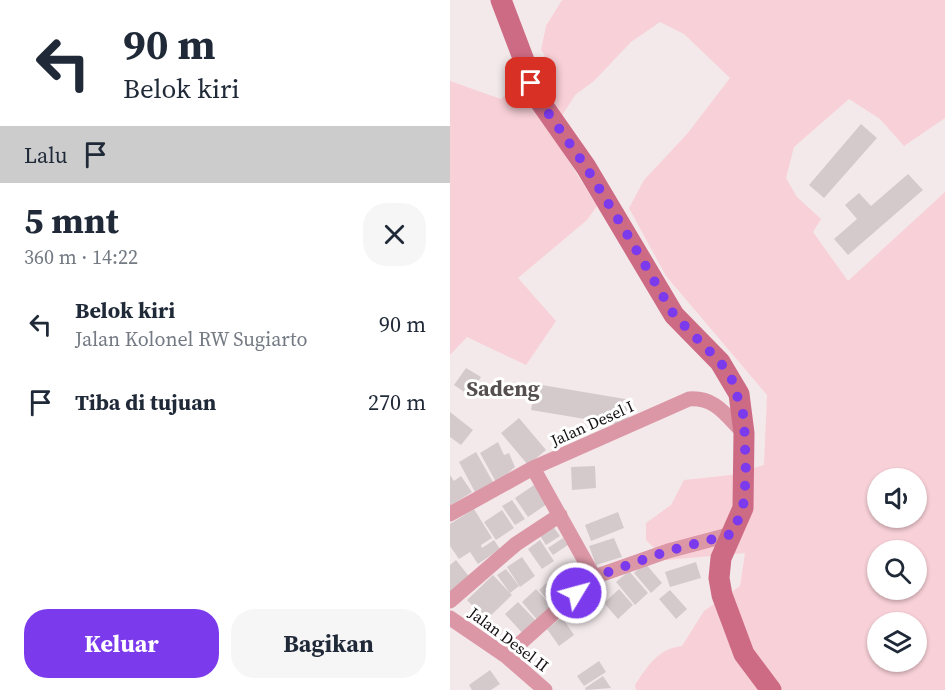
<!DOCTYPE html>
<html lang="id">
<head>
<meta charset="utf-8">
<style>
  body { margin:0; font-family:"Source Serif 4",serif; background:#f6f6f7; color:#1f2937; height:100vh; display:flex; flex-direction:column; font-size:22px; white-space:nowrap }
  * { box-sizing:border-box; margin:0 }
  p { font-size:20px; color:#747a83 }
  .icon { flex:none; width:33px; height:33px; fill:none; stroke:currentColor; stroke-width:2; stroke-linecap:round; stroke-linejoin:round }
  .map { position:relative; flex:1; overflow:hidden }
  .drawer { display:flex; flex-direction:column; background:#fff; width:450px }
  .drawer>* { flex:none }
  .guide { background:#fff; color:#1f2937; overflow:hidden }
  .buttons { position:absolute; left:417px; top:468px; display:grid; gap:12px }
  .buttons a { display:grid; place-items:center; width:60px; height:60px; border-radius:50%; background:#fff; box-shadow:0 2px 4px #0004; font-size:30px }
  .pin { position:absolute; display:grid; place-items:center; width:51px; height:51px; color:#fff; margin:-26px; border-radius:12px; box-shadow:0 3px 9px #0006 }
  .me { position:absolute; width:66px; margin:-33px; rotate:53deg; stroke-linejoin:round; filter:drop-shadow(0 0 4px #0008) }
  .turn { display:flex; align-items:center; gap:21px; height:126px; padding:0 24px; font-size:27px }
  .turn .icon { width:78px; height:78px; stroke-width:2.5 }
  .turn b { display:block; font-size:42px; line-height:51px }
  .then { display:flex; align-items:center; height:57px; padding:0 24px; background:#0003; gap:12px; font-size:22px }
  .round { display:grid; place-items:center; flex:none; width:63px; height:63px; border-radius:24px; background:#f6f6f7 }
  .summary { display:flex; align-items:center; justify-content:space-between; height:102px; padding:0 24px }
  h1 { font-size:36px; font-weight:700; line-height:45px }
  .cta { display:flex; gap:12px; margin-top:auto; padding:12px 24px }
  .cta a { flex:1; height:69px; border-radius:24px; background:#7c3aed; color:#fff; font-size:24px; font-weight:700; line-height:69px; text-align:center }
  .cta a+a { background:#f6f6f7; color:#1f2937 }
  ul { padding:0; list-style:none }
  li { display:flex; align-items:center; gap:18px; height:78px; padding:0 24px }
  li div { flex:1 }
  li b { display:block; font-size:22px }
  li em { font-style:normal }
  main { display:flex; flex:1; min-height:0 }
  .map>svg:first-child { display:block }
</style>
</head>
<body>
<main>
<section class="drawer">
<div class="guide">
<div class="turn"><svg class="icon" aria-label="left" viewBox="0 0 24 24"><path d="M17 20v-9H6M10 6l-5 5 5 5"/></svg><div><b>90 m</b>Belok kiri</div></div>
<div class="then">Lalu<svg class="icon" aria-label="arrive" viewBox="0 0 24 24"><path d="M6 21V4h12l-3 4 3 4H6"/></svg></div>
</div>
<div class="summary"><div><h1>5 mnt</h1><p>360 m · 14:22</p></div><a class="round"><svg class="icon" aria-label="close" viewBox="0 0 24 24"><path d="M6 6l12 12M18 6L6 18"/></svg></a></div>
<ul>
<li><svg class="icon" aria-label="left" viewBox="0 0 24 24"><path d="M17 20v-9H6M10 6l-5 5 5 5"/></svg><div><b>Belok kiri</b><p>Jalan Kolonel RW Sugiarto</p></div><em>90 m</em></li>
<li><svg class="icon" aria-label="arrive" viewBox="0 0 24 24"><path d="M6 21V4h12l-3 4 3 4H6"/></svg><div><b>Tiba di tujuan</b></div><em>270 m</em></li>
</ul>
<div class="cta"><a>Keluar</a><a>Bagikan</a></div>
</section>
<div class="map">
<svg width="495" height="690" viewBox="0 0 495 690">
  <rect width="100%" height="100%" fill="#f3e9eb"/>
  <path fill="#f8d0d7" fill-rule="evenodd" d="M112,0H495V118L454,146L430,119L399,99L344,147L336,178L347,197L371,219L363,232L398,281L495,192V690H186L185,685C198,666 207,649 232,646L254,611L290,586L295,553L216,560L196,540V523L221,505L234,480L281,475L314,465L317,395L216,276L179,208L194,180L237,134L280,78L234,34L210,22L181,42L144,81L125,95L101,133L147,206L137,220L68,278L106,321L76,365L17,337L0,355V81L51,99L95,55L91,50L96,26ZM428,478H466V518H428ZM428,550H466V590H428ZM428,622H466V662H428Z"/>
  <path fill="#d4cacc" d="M411,124L427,138L374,198L359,185Z
    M458,174L473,190L398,255L384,239L407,219L395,205L409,193L421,206Z
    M16,368L31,377L19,395L4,385Z
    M86,384L181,400L177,426L81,410Z
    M0,412L23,430L11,445L0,437Z
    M69,418L96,450L78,465L51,433Z
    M48,442L54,455L59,453L65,467L58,473L59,476L46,482L30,453Z
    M26,452L43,482L25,492L9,462Z
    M145,466L146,488L122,490L121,467Z
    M0,475L4,481L11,476L22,492L0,506Z
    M84,485L97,504L78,517L65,498Z
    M62,500L75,519L65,525L52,506Z
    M24,509L42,538L31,545L32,548L44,540L50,549L28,564L20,552L9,559L0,546V524Z
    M52,510L64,528L46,540L34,522Z
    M168,512L174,528L141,541L135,525Z
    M102,525L110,536L96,545L89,534Z
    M113,538L118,545L103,555L98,548Z
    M164,538L172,557L146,565L139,546Z
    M90,540L104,561L92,569L78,549Z
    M72,557L85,576L70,587L57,567Z
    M6,560L21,579L0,596V565Z
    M246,562L251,578L220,587L215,572Z
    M118,563L133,580L103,606L89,590Z
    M195,563L212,583L201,593L184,573Z
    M56,569L69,586L60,593L47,575Z
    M179,571L198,593L185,605L166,582Z
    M43,575L62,595L36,620L17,600Z
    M86,589L104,609L89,622L72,602Z
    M169,589L183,605L168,619L154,603Z
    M220,590L237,609L226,619L209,599Z
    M68,602L89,624L75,636L55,614Z
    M112,617L124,635L109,646L97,629Z
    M149,661L156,672L134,686L127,676Z
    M40,670L50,684L41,690H22L19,685Z
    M153,676L161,688L136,690L135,688Z"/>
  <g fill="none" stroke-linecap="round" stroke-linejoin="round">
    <path stroke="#dc97a6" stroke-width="15" d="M83,468L144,577
      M0,514L83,468L239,399C266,397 276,416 294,433
      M0,601L66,544L110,515
      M0,618L56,656L95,690
      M56,656L144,577L218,551L282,534"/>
    <path stroke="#ce6b84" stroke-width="21" d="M51,0L89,100L136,167L224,315L270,362L289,394L294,433L293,508L271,558L269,578L272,595L294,654L321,690"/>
  </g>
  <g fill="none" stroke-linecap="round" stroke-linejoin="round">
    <path stroke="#7c3aed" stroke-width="10" stroke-dasharray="0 18" d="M81,83L89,100L136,167L177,234L224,315L270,362L281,377L294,417L296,475L293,508L282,534L218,551L144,577L126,593"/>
  </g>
  <g text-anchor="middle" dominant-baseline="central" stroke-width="6" stroke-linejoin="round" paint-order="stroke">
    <g font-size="16" fill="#131011" stroke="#fff">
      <text transform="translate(142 423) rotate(-24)">Jalan Desel I</text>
      <text transform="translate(59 639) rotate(37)">Jalan Desel II</text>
    </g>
    <g font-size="22" font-weight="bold" fill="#564f50" stroke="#fff">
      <text x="53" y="388">Sadeng</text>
    </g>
  </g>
</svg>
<div class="buttons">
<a><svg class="icon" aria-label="sound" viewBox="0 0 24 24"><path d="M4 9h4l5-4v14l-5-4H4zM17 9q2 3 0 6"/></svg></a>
<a><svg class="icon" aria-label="search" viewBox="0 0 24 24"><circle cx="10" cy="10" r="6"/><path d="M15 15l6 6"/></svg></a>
<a><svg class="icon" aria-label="layers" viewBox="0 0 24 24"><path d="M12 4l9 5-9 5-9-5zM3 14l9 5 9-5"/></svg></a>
</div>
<div class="pin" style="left:81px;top:83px;background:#d93025"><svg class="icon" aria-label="arrive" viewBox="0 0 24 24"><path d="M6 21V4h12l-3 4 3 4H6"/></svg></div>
<svg class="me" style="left:126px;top:593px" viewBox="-20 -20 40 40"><circle r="17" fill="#7c3aed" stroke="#fff" stroke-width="3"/><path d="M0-11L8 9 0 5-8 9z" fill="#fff"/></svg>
</div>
</main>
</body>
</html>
